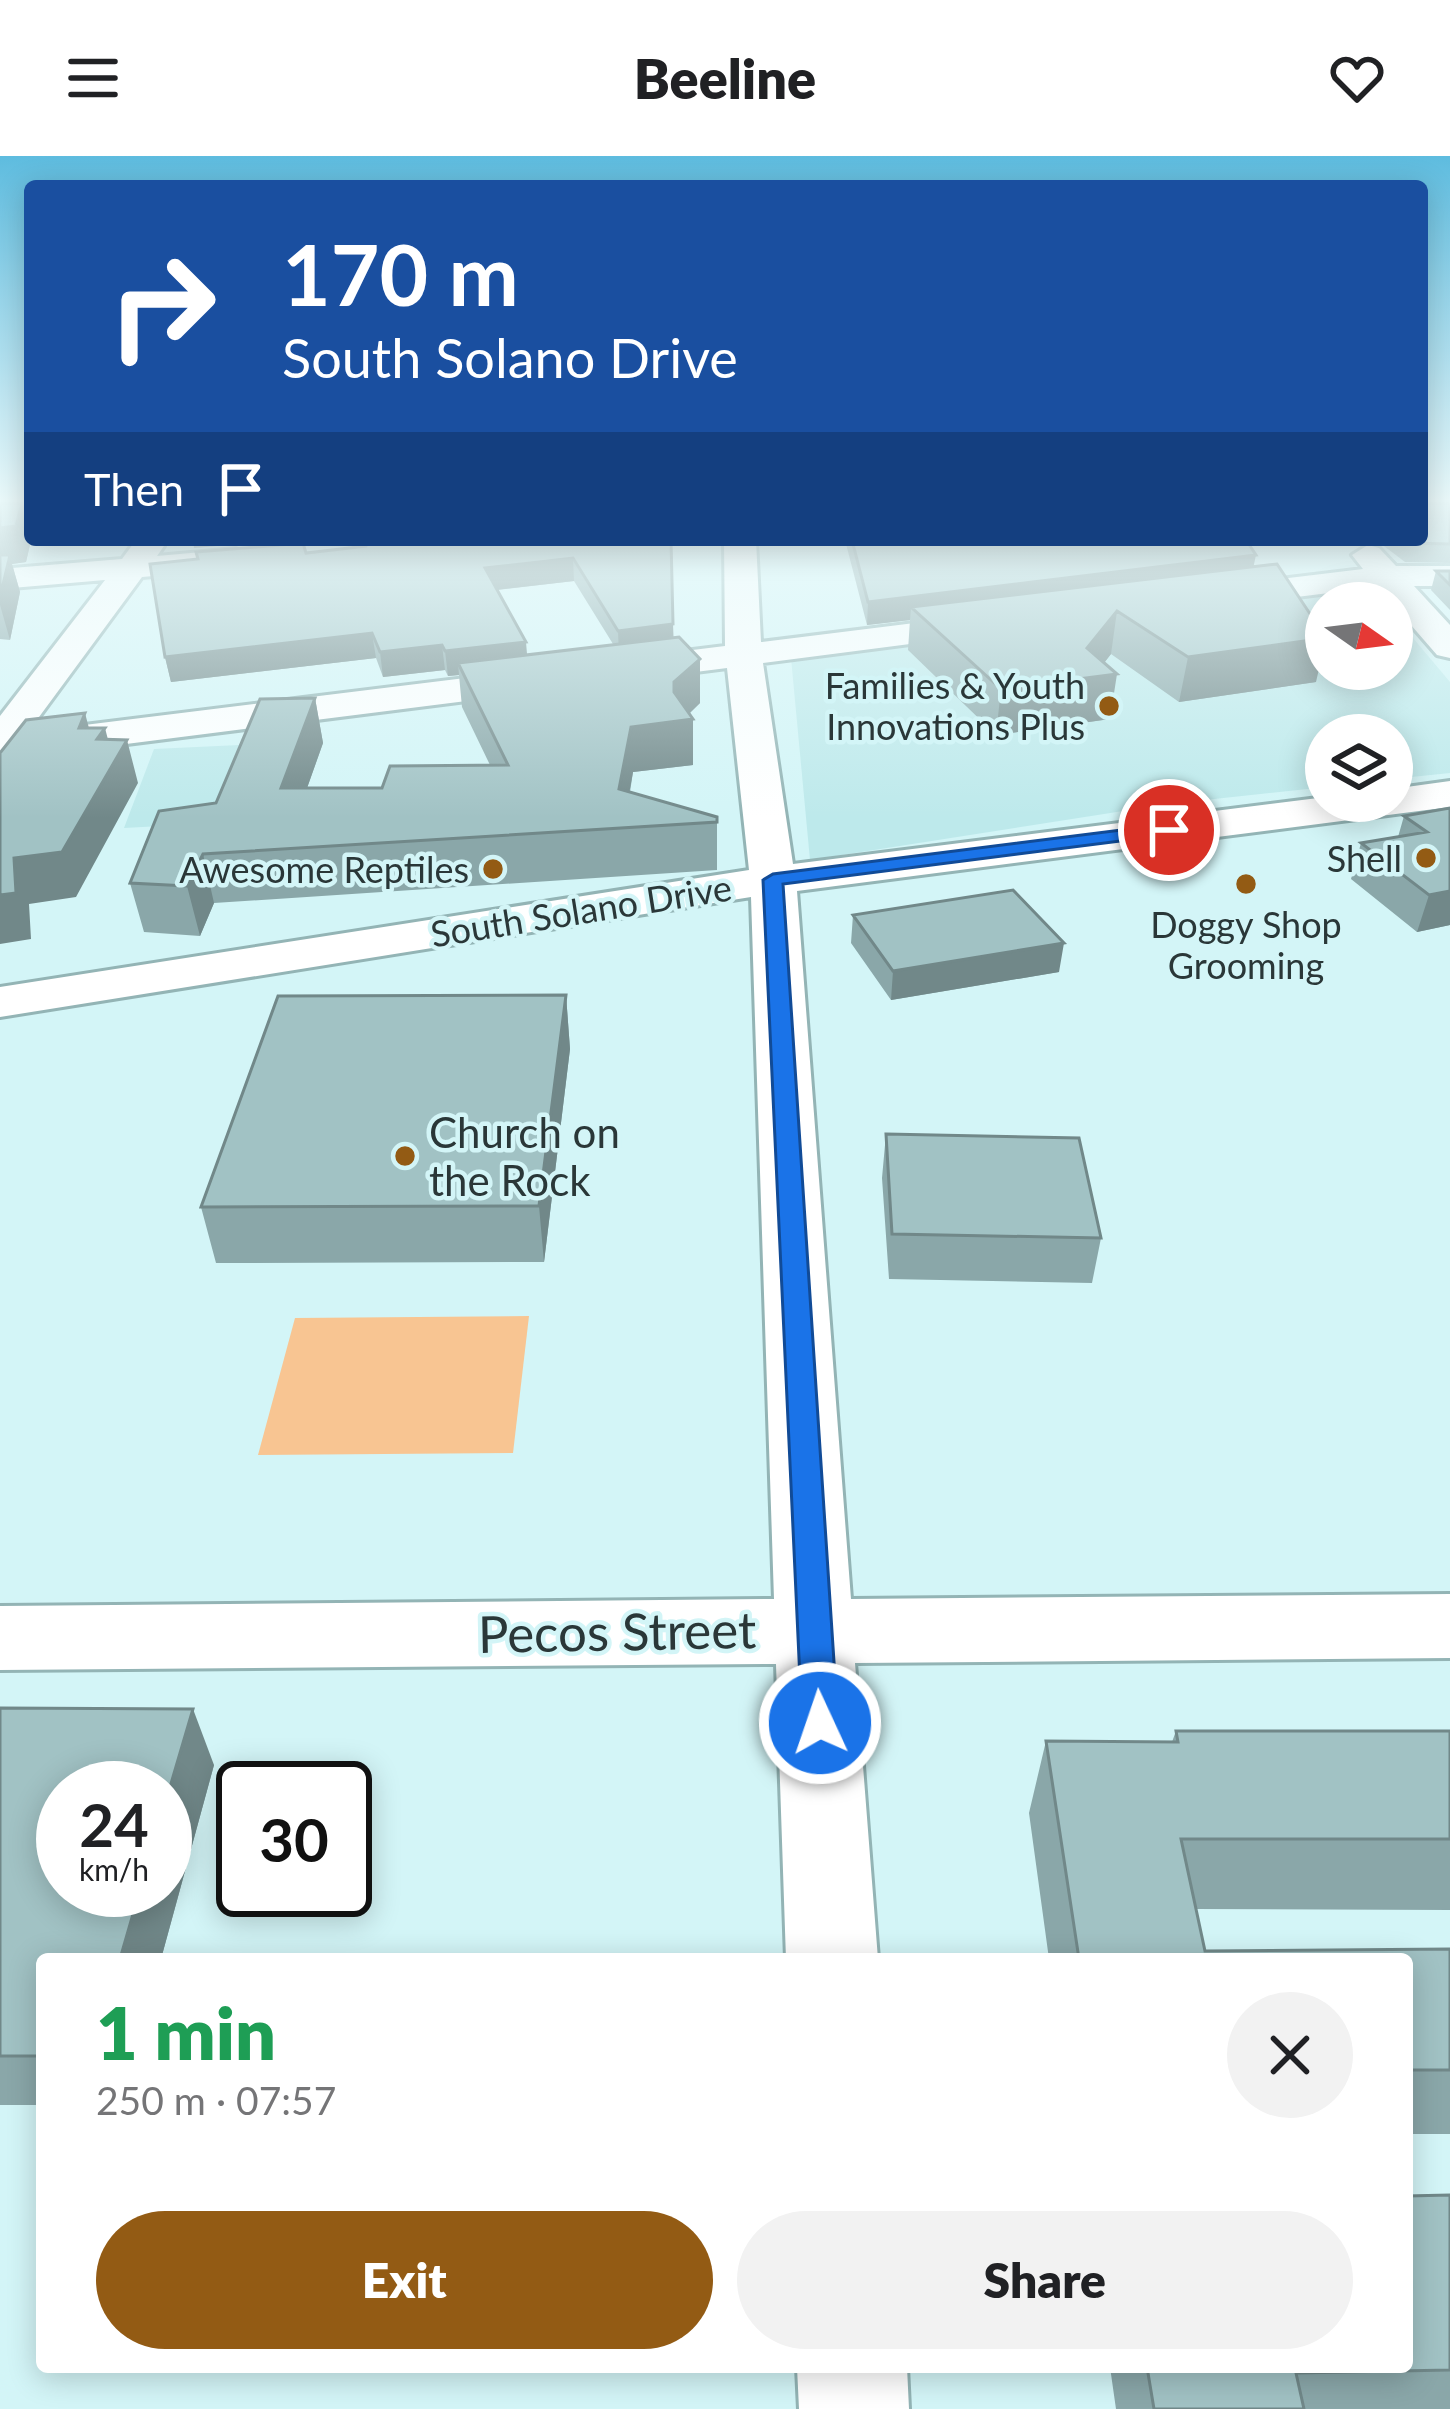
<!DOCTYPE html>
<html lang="en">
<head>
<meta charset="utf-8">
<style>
  body { margin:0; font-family:Lato,sans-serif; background:#f2f2f2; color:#202124; height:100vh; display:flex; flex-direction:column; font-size:45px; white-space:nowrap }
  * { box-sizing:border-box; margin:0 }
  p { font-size:39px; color:#757577 }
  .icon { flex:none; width:66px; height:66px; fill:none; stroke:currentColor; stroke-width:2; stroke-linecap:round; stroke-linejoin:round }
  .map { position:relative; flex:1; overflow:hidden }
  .details { position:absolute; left:36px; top:1797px; width:1377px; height:420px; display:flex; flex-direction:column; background:#fff; border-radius:12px; box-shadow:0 6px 30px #0003 }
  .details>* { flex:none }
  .hud { position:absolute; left:24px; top:24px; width:1404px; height:366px; border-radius:12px; box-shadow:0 6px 30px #0003; background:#1a4fa0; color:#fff; overflow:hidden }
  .needle { width:78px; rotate:104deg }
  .fabs { position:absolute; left:1305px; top:426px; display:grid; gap:24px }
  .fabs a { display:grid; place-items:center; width:108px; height:108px; border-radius:50%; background:#fff; box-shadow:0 6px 30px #0003; font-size:60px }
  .speed { position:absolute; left:36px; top:1605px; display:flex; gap:24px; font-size:60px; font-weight:700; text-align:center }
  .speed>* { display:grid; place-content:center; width:156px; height:156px; border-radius:50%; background:#fff; box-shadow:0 6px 30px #0003; line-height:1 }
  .speed small { font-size:30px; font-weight:400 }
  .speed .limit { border:6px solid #111; border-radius:18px; background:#fff; color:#111 }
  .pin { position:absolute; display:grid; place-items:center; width:102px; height:102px; color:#fff; margin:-51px; border:6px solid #fff; border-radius:50%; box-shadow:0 3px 12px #0007 }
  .me { position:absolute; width:132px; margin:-66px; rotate:357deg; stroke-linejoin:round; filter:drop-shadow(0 0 9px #0008) }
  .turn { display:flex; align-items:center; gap:42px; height:252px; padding:0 60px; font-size:54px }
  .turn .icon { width:156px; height:156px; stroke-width:2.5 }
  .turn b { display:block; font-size:84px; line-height:102px }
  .then { display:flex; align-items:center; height:114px; padding:0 60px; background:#0003; gap:24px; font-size:45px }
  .round { display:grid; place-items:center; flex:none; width:126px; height:126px; border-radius:63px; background:#f2f2f2 }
  .overview { display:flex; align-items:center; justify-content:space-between; height:204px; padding:0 60px }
  h1 { font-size:72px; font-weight:800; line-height:90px; color:#1e9e55 }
  .button { display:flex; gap:24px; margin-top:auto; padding:24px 60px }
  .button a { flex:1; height:138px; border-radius:72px; background:#935b14; color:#fff; font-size:48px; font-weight:800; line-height:138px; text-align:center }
  .button a+a { background:#f2f2f2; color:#202124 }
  header { display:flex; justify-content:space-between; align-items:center; height:156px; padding:0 60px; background:#fff; font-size:54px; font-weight:800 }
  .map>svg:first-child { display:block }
</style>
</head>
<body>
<header><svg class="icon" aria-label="menu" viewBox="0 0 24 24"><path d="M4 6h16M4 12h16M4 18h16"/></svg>Beeline<svg class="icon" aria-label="heart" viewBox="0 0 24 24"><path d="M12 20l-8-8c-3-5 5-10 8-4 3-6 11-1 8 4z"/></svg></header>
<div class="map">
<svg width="1450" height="2253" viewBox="0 0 1450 2253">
  <rect width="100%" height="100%" fill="#d3f5f7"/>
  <path fill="#bde9eb" d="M1358,434L1375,436L1384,447H1326V513H1392V457L1450,526V617L1392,623V579H1326V631L1168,648L810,704L791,502Z
    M239,589L217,667L124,672L154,593Z"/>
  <path fill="#f8c592" d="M529,1160L513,1297L258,1299L295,1162Z"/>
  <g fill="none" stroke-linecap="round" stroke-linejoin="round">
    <defs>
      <path id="minor" d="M136,384H160L164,390L157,400L236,393L252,403L236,413L142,421L28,576L725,490L724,384H756L761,486L995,457L1007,460L1012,467L1007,474L995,477L763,507L793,708L1326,641V645H1392V633L1450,625V651L797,735L851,1443L1450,1438V1502L855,1507L878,1803H786L776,1508L0,1514V1450L774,1443L751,741L0,861V831L749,714L727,512L0,604V560L105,424L0,433V413L122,403Z
        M1368,389L1379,392L1396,410H1450V430H1414L1450,469V502L1437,499L1378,431L1207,452L1195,449L1190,442L1195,435L1207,432L1363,413L1352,399Z
        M797,2211H907L909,2253H799Z"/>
    </defs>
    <use href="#minor" stroke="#93b4b5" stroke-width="6"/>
    <use href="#minor" fill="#fff" fill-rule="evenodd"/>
  </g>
  <path fill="#8aa7a9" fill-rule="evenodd" d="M0,347H30L31,384L26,406L12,408L20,436L10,484L0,483Z
    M1450,347V407L1405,406L1376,384H1422Z
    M671,384L673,481L700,503V547L689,558L693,563V609L633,616L630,636L717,661V714L214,747L200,780L144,776L130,727L216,647L315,542L323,587L307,632H382L490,609L462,551L459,519L448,520L445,514L383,521L376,502L171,526L165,501L198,403L306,397ZM574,425L613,488L527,499L497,434Z
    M845,384H1246L1253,411L1316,526L1179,546L1111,498L1104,507L1110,563L996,579L908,494L910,464L867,469Z
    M1436,415H1450V454L1431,434Z
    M1450,652V769L1417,776L1351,723L1361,687L1398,681L1404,660Z
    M853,759L1059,816L891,844L851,787Z
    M566,839L570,893L544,1106L216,1107L201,1051Z
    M886,978L1101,1082L1092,1127L889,1123L882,1022Z
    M0,1552L214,1609L161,1803H42V1949H0Z
    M1176,1575H1450V1754L1196,1753L1205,1795L1450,1793V1978H1407V1803H1049L1029,1657L1046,1585L1172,1586Z
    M1450,2039V2253H1116L1110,2211H1407Z"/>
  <path fill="#718889" d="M22,347H24L30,369L31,384L26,406L12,408L20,436L10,484L0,449V372Z
    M193,384H287L194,392Z
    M1256,399L1251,422L911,451L910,464L867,469L868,446Z
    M573,402L574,425L487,435L485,412Z
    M1117,455L1111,498L1093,521L1117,518L1110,563L996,579L1001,533L1087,492Z
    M673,468L674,493L619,499L618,475Z
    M372,477L376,502L171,526L165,501Z
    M1326,482L1316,526L1179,546L1188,501Z
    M526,486L528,510L458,507L459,519L448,520L445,495Z
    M442,489L445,514L383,521L380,496Z
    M700,503V547L681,565L693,563V609L633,616L623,671L619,633L631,571L674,526Z
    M315,542L323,587L290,680L281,632Z
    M85,557L96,599L79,572Z
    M105,572L114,607L127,584L138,627L76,741L29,748L31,783L0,788V739L14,702Z
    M203,698L214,747L200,780L187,730Z
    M1450,735V769L1417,776L1429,739Z
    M1064,787L1059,816L891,844L893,815Z
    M566,839L570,893L544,1106L539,1050Z
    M193,1553L214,1609L161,1803H120L140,1734H165V1648Z"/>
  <path fill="#a1c2c4" stroke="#718889" stroke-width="3" d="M0,347H22L16,370L0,372Z
    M1422,347H1450V388L1410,387L1406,384H1422Z
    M369,384H671L673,468L618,475L573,402L485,412L526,486L445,495L442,489L380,496L372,477L165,501L150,408L198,403L196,396L303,387L306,397L366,390Z
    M852,384H1246L1256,399L868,446Z
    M0,399H10L0,441Z
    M1277,408L1326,482L1188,501L1117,455L1087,492L1117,518L1001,533L911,451Z
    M1436,415H1450V429Z
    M679,481L700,503L674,526V536L693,563L631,571L619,633L717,661V666L203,698L187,730L130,727L159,655L216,647L260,543L315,542L281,632H382L390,610L508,609L458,507Z
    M85,557L79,572H105L97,583L127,584L62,696L14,702L16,737L0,739V597L26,564Z
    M1450,652V735L1429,739L1361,687L1427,676L1404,660Z
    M1013,734L1064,787L893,815L853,759Z
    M566,839L539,1050L201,1051L278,840Z
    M886,978L1079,982L1101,1082L892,1078Z
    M0,1552L193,1553L165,1648V1632H63V1734H140L120,1803H42V1900H0Z
    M1176,1575H1450V1683H1181L1205,1795L1450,1793V1914H1407V1803H1079L1046,1585L1178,1586Z
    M1450,2039V2214L1296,2217L1304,2253H1154L1147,2211H1407V2040Z"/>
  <linearGradient id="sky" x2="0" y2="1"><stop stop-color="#5ebcdf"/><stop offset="0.52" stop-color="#ebfafb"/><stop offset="1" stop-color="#ebfafb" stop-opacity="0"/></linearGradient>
  <rect width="1450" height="662" fill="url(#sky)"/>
  <path fill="#1a73e8" stroke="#114b97" stroke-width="3" d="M1169,668L1176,670V678L783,728L838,1567L833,1578L820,1582L808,1578L802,1567L763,724L773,718Z"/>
  <g fill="#935b14" stroke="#d3f5f7" stroke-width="4.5">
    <circle cx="1109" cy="550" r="12"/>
    <circle cx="1426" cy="702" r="12"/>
    <circle cx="493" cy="713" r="12"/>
    <circle cx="1246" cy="728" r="12"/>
    <circle cx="405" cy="1000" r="12"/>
  </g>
  <g text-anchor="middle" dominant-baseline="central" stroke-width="9" stroke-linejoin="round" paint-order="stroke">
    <g font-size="36" fill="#2a3738" stroke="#d3f5f7" text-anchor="end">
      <text x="1085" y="529">Families &amp; Youth<tspan x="1085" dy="41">Innovations Plus</tspan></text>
      <text x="1402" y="702">Shell</text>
      <text x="469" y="713">Awesome Reptiles</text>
      <text x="1246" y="768" text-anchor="middle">Doggy Shop<tspan x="1246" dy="41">Grooming</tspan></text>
    </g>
    <g font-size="36" fill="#2a3738" stroke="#d3f5f7">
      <text transform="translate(581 754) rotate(-9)">South Solano Drive</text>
    </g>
    <g font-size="42" fill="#2a3738" stroke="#d3f5f7" text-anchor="start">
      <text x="429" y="976">Church on<tspan x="429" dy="48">the Rock</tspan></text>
    </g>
    <g font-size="51" fill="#2a3738" stroke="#d3f5f7">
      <text transform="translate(617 1475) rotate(-1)">Pecos Street</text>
    </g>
  </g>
</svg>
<div class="fabs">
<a><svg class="needle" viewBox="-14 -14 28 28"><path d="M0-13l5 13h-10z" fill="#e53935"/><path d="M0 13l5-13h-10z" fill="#757577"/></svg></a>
<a><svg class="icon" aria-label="layers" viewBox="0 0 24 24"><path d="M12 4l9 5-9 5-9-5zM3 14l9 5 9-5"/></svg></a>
</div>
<div class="speed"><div>24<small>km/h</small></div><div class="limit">30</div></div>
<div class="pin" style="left:1169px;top:674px;background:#d93025"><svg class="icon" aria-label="arrive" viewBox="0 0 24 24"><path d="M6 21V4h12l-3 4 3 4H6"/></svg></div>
<svg class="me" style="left:820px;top:1567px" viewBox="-20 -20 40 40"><circle r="17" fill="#1a73e8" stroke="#fff" stroke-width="3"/><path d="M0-11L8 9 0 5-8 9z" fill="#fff"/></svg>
<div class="hud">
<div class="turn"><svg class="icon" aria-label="right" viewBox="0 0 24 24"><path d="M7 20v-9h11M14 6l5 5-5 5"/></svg><div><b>170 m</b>South Solano Drive</div></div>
<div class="then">Then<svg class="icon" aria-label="arrive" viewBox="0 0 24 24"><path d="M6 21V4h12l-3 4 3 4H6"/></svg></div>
</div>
<section class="details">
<div class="overview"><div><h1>1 min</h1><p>250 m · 07:57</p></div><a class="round"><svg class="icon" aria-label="close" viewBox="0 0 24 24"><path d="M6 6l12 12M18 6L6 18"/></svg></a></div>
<div class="button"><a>Exit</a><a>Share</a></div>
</section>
</div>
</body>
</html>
